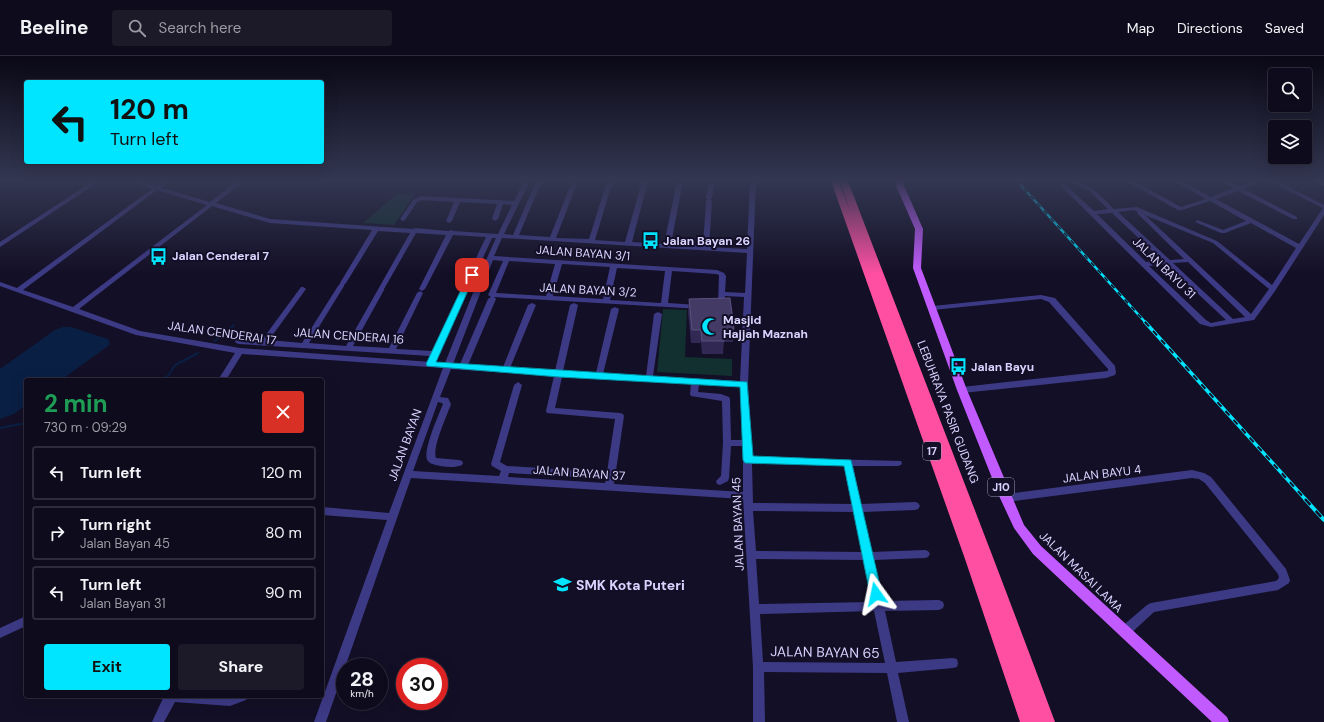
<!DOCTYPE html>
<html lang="en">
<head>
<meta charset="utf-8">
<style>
  body { margin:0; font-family:"DM Sans",sans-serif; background:#1c1929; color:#f1f3f6; height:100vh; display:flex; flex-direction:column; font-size:15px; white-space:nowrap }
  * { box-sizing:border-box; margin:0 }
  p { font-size:13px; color:#9b9ba3 }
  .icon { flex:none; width:22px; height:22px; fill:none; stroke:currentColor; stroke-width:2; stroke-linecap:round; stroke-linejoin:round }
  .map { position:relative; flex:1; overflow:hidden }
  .drawer { position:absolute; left:24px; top:322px; width:300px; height:320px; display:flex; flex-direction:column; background:#0e0b1c; border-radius:4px; box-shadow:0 4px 16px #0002,0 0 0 1px #2e2b3b }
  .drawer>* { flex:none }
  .guide { position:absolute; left:24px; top:24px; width:300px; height:84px; border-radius:4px; box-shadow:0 4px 16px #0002,0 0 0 1px #2e2b3b; background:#00e5ff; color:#111; overflow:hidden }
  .fabs { position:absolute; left:1268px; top:12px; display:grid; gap:8px }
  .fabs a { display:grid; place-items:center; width:44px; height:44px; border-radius:4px; background:#0e0b1c; box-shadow:0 4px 16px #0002,0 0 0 1px #2e2b3b; font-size:20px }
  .speed { position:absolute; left:336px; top:602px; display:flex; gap:8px; font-size:20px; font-weight:700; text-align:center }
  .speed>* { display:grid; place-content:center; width:52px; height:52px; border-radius:50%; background:#0e0b1c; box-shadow:0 4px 16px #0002,0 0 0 1px #2e2b3b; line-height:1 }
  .speed small { font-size:10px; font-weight:400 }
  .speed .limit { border:6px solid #d22; background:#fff; color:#111 }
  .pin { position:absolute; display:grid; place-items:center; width:34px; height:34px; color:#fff; margin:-17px; border-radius:8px; box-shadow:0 2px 6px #0006 }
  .me { position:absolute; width:44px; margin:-22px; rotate:348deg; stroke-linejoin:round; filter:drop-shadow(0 0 3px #0008) }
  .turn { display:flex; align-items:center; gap:14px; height:84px; padding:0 20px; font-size:18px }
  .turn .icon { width:52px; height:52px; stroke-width:2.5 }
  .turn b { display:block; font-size:28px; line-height:34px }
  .round { display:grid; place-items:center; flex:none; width:42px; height:42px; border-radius:4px; background:#1c1929 }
  .headline { display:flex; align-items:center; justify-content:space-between; height:68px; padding:0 20px }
  h1 { font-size:24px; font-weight:700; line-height:30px; color:#1e9e55 }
  .cta { display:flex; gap:8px; margin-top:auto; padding:8px 20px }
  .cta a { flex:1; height:46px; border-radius:4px; background:#00e5ff; color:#111; font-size:16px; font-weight:700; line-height:46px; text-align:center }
  .cta a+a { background:#1c1929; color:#f1f3f6 }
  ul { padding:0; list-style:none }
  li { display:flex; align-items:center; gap:12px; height:54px; margin:0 8px 6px; padding:0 12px; border:2px solid #2e2b3b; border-radius:4px }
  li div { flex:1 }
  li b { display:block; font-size:15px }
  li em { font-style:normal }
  header { display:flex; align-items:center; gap:24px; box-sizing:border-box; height:56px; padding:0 20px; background:#0e0b1c; border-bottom:1px solid #2e2b3b }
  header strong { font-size:19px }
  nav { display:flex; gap:22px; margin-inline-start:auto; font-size:14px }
  .search { width:280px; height:36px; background:#1c1929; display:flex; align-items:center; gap:10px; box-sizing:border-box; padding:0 14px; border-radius:4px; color:#9b9ba3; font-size:15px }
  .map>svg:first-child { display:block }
</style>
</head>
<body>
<header>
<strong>Beeline</strong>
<div class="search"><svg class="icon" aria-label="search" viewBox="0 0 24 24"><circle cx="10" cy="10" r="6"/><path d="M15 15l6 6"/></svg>Search here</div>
<nav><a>Map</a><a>Directions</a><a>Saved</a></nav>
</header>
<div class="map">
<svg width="1324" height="666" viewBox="0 0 1324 666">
  <rect width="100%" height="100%" fill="#130f26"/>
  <path fill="#12302f" d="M398,137L414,139L394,169L363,167Z
    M663,253L687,254L685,301L732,303V320L657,316Z"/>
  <path fill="#0a1f44" d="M63,271H71L108,283L110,287L108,290L61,324H26V349L14,358L0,363V313L55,274Z"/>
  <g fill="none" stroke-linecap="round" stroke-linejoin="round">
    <path stroke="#0a1f44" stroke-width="2" d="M215,285L234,269
      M160,324L168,320L175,309L198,297
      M0,372L26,367"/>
    <path fill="#3d3a85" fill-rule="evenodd" d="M93,125H100L0,191V186Z
      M129,125H139L155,130L162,125H169L161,132L210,146L237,125H244L216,147L270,163L413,173L415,172L448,175L451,174L454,175L498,178L512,149L503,148L498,163L495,165L492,163L497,148L460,146L452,165L449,167L446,165L454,146L422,144L417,146L405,164L403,165L400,163L413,144L421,140L514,145L524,125H530L504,178L513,179L536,125H542L519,179L550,181L572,125H578L556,182L589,183L607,125H613L595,184L625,186L642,125H648L632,186L664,188L677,125H683L671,188L703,190L706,145L708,143L706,142L709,125H715L712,142L710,143L712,145L709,191L747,193L750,125H756L748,328L752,401L901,405L902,407L901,409L898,410H853L861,448L915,446L918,447L920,450L918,453L915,454L863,456L872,496L925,494L928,495L930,498L928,501L925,502L874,504L883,545L939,544L943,546L944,549L943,552L939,554L885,555L896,606L953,602L957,603L958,607L957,611L953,612L898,617L909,666H897L887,617L764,616L765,666H753V611L743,443L411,422L326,666H314L387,464L322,459V451L389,457L443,312L242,298L226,324H218L235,297L136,279L0,230V226L17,232L152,133ZM157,134L207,149L73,251L23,234ZM212,150L270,167L372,174L340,227V228L338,230L302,287L269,284L306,233L303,231H301L262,284L236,283L235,285L236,287L239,288L430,300V304H436L492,182H496L487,202L445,307L240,292L140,275L79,253ZM378,175L410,177L346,290L309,287L344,230V229L346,227ZM416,177L446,179L419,233L422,235L425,233L453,179L486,181L432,295L396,293L423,237L420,235L417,237L389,292L353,290L384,234V233ZM502,182L747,197L745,237L725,236L726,220L724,217L717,214L494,200ZM493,204L503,205L488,239L491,241L488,243L460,308H453ZM509,205L555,208L546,240L496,237ZM562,208L610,211L603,243L553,240ZM617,212L665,215L661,247L610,244ZM672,215L716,218L719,219L718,249L715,251L716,253H719L724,252L725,240L744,241L740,325L653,320L662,258L658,256L654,258L646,320L603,318L619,253L615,251L611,253L596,317L563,315L578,249L574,247L570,249L555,315L510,312L536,249L532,247L528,249L503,311L468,309L496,243L494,241L701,253L702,251L698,249L668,247ZM451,313L554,320L546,355L547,357L615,363L607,416L507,410L500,406L522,329L518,326L514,329L491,408L492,410L501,415L499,420L413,415L438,346L442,347L443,348C439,358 421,398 428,405C430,408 436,409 440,410C447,411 455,412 462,409L463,407L462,405L459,404L436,402C432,391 447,360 451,348L448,342L440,341ZM562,321L691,328L690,338L691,340L722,345L723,387L721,420L716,425L717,428L720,429L728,425L729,422L731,390H743V436L614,428L624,360L623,358L620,357L555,352ZM699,328L740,331L743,384H731L730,343L729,341L721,338L698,336ZM752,408L844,409L852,448L753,447ZM509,417L606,423L605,427L508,421ZM753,455L854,456L862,496L756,495ZM756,503L864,504L872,546L759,548ZM874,555L885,607L763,606L760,558Z
      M1061,125H1067L1066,129L1094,155L1108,153L1088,134L1067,125C1089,125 1100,139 1114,153L1137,151L1217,185L1272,229L1296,192L1251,167L1225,177H1221L1195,166L1198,164L1200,165L1223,174L1246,165L1210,145L1182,154H1178L1126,125H1134L1181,151L1206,143L1174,125H1182L1211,141L1234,132L1221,125H1229L1239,130L1253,125H1262L1244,133L1297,161V163H1293L1238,135L1216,143L1299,188L1323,152L1269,125H1277L1324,149V159L1275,235L1254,264L1211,271L1200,268L1061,130ZM1134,154L1138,156L1137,157L1138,158L1184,203L1170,204L1118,156ZM1112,157L1162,204L1146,206L1097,158ZM1145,159L1213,187L1269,233L1251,258ZM1188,206L1245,261L1233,263L1173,207ZM1166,208L1226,264L1211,267L1206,264L1149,210Z
      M1315,125L1324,126V130L1321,129Z
      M1041,239L1055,242L1115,310L1116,317L1115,319L1106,322L962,337L959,336L958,334L959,332L962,331L1108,315V313L1049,246L1041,243L933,254L929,252L933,250Z
      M1192,414L1204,417L1211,421L1286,513L1290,524L1289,527L1278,534L1154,556L1128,580L1124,581L1120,580L1119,576L1120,572L1147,549L1151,547L1276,525L1279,522L1278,518L1205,427L1199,423L1192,422L1006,446L1003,445L1001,442L1003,439L1006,438Z
      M26,560V570L0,582V572Z
      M164,640H248L246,644L230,650L175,646L164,666H152Z"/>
    <path fill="#c25bff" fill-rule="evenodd" d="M894,125H902L923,173L921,212L967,334L1024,469L1041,490L1227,661L1229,666H1212L1033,498L1014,472L1000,442L957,334L913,212L915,173Z"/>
    <path fill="#ff4fa3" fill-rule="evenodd" d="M831,125H839L850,155L840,125H848C917,306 988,485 1055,666H1020L965,503Z"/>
    <defs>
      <path id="rail-far2" d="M1017,125L1146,267"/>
      <path id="rail-far1" d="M1145,266L1306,444"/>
      <path id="rail" d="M1305,443L1324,464"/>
    </defs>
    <use href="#rail-far2" stroke="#00e5ff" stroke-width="2.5"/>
    <use href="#rail-far1" stroke="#00e5ff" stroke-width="3.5"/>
    <use href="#rail" stroke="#00e5ff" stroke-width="4"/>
    <use href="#rail-far2" stroke="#130f26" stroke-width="1.5" stroke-dasharray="5" stroke-linecap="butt"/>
    <use href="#rail-far1" stroke="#130f26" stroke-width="2" stroke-dasharray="6" stroke-linecap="butt"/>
    <use href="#rail" stroke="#130f26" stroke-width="2.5" stroke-dasharray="8" stroke-linecap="butt"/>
  </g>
  <path fill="#312854" d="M689,243L734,273L733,286H724L723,298H702L701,287H691L688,256Z"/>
  <path fill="#433a66" stroke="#5a527e" d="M730,242L734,273H722L724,285H702L701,274H692L689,243Z"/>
  <linearGradient id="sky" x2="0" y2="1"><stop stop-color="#0a0815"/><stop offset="0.57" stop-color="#333752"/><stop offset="1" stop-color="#333752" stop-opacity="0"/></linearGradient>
  <rect width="1324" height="218" fill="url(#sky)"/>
  <path fill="#00e5ff" stroke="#0095a6" d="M472,216L475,219L436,306L747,326L753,400L851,404L882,538L880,542L876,544L872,542L870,538L844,410L745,407L743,404L740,331L559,321L427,310L426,308L468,219Z"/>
  <defs>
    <symbol id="bus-bare" viewBox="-9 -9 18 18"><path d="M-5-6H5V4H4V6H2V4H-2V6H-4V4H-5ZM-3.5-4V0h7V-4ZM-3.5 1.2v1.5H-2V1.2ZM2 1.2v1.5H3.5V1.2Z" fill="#00e5ff" stroke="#130f26" stroke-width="2.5" paint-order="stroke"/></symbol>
    <symbol id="mosque-bare" viewBox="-9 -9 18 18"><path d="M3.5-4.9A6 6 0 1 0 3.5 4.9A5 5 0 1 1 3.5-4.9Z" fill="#00e5ff" stroke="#130f26" stroke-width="2.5" paint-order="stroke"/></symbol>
    <symbol id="school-bare" viewBox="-9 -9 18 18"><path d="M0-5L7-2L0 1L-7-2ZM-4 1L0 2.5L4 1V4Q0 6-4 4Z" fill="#00e5ff" stroke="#130f26" stroke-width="2.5" paint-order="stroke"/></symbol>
  </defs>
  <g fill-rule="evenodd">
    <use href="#bus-bare" x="638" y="172" width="25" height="25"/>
    <use href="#bus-bare" x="146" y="188" width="25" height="25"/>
    <use href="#mosque-bare" x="698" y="258" width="25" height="25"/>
    <use href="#bus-bare" x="946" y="298" width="25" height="25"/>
    <use href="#school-bare" x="550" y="516" width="25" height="25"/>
  </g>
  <g text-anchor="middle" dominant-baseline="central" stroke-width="4" stroke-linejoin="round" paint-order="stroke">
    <g fill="#130f26" stroke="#9e99be" stroke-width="1">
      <rect x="923" y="386" width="18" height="18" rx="3"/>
      <rect x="988" y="422" width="26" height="18" rx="3"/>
    </g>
    <g font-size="11" font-weight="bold" fill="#d9d4ff">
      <text x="932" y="395">17</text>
      <text x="1001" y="431">J10</text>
    </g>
    <g font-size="12" font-weight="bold" fill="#d9d4ff" stroke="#130f26" text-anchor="start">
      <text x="663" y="185">Jalan Bayan 26</text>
      <text x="172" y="200">Jalan Cenderai 7</text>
      <text x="723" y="264">Masjid<tspan x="723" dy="14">Hajjah Maznah</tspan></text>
      <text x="971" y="311">Jalan Bayu</text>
    </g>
    <g font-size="12" fill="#d9d4ff" stroke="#130f26">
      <text transform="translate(583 197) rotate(4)">JALAN BAYAN 3/1</text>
      <text transform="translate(1164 212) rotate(44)">JALAN BAYU 31</text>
      <text transform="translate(588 234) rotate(3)">JALAN BAYAN 3/2</text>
      <text transform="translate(222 277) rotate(8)">JALAN CENDERAI 17</text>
      <text transform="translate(349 280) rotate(4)">JALAN CENDERAI 16</text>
      <text transform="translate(948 356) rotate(69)">LEBUHRAYA PASIR GUDANG</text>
      <text transform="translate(405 389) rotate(-70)">JALAN BAYAN</text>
      <text transform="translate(579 417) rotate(4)">JALAN BAYAN 37</text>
      <text transform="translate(1102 418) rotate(-7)">JALAN BAYU 4</text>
      <text transform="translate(738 468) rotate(-92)">JALAN BAYAN 45</text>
      <text transform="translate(1081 516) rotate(44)">JALAN MASAI LAMA</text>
    </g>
    <g font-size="14" font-weight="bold" fill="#d9d4ff" stroke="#130f26" text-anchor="start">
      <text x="576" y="529">SMK Kota Puteri</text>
    </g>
    <g font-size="14" fill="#d9d4ff" stroke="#130f26">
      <text transform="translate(825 596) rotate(1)">JALAN BAYAN 65</text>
    </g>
  </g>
</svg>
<div class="fabs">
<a><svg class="icon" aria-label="search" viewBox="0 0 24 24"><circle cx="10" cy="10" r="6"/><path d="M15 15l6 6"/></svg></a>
<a><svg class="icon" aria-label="layers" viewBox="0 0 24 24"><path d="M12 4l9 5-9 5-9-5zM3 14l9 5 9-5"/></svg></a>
</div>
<div class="speed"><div>28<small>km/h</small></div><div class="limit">30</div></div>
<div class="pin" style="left:472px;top:219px;background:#d93025"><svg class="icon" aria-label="arrive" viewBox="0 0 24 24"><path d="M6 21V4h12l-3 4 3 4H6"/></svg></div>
<svg class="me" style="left:876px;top:538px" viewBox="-20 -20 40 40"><path d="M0-17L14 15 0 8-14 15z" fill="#00e5ff" stroke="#fff" stroke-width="4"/></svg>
<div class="guide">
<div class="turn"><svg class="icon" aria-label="left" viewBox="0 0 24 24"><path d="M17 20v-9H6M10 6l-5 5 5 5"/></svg><div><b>120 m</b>Turn left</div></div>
</div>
<section class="drawer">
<div class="headline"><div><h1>2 min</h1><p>730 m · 09:29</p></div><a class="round" style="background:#d93025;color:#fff"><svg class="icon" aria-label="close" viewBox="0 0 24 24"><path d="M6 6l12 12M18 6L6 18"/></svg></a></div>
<ul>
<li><svg class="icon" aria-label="left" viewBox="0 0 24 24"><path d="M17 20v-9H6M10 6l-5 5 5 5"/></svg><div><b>Turn left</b></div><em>120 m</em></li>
<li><svg class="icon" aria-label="right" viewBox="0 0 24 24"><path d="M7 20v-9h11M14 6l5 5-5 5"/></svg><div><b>Turn right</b><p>Jalan Bayan 45</p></div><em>80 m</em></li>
<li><svg class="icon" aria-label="left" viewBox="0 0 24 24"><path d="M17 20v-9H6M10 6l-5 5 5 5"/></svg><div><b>Turn left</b><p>Jalan Bayan 31</p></div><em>90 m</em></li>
</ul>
<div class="cta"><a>Exit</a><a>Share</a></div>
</section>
</div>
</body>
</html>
